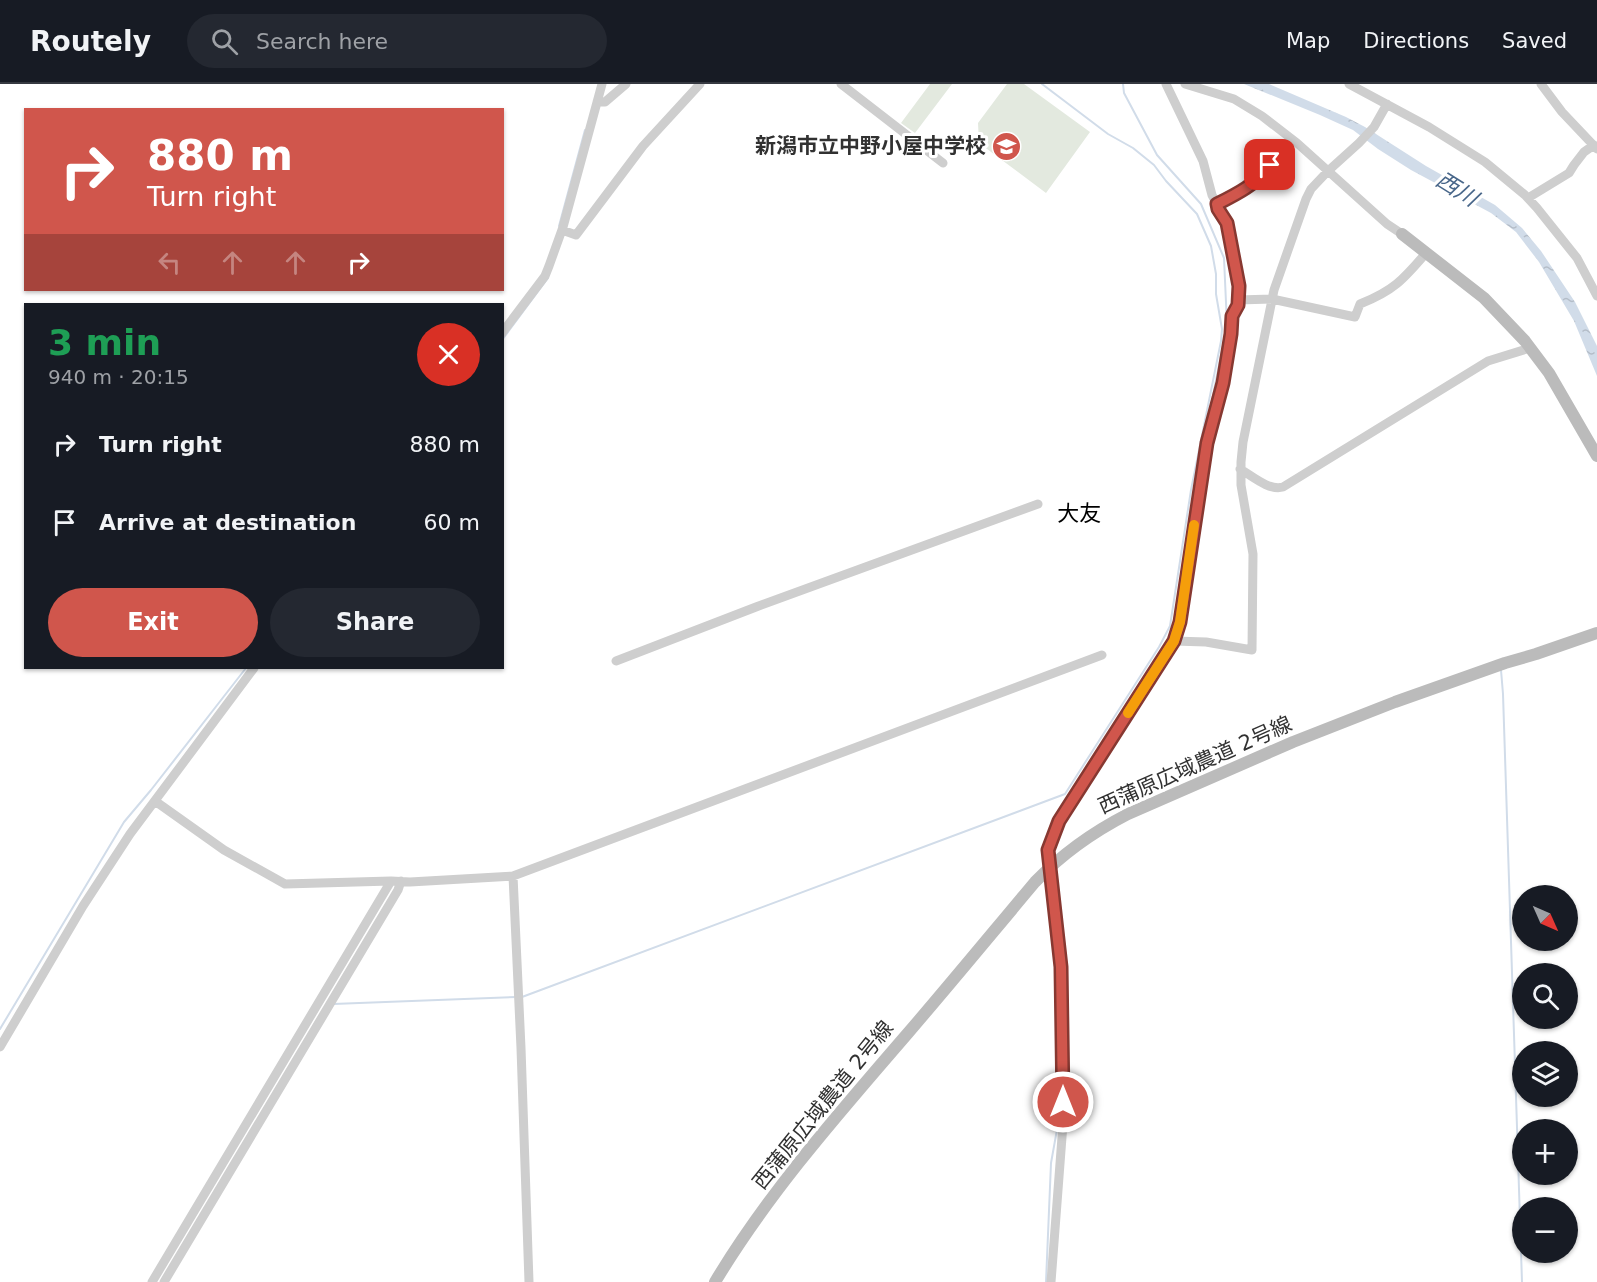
<!DOCTYPE html>
<html lang="en">
<head>
<meta charset="utf-8">
<style>
  body { margin:0; font-family:"DejaVu Sans","Noto Sans JP",sans-serif; background:#242831; color:#f1f3f6; height:100vh; display:flex; flex-direction:column; font-size:22px; white-space:nowrap }
  * { box-sizing:border-box; margin:0 }
  p { font-size:20px; color:#9ea1a6 }
  .icon { flex:none; width:33px; height:33px; fill:none; stroke:currentColor; stroke-width:2; stroke-linecap:round; stroke-linejoin:round }
  .map { position:relative; flex:1; overflow:hidden }
  .side { position:absolute; left:24px; top:219px; width:480px; height:366px; display:flex; flex-direction:column; background:#171b24; border-radius:0px; box-shadow:0 2px 4px #0004 }
  .side>* { flex:none }
  .banner { position:absolute; left:24px; top:24px; width:480px; height:183px; border-radius:0px; box-shadow:0 2px 4px #0004; background:#d0564c; color:#fff; overflow:hidden }
  .needle { width:39px; rotate:135deg }
  .buttons { position:absolute; left:1512px; top:801px; display:grid; gap:12px }
  .buttons a { display:grid; place-items:center; width:66px; height:66px; border-radius:50%; background:#171b24; box-shadow:0 2px 4px #0004; font-size:30px }
  .pin { position:absolute; display:grid; place-items:center; width:51px; height:51px; color:#fff; margin:-26px; border-radius:12px; box-shadow:0 3px 9px #0006 }
  .me { position:absolute; width:66px; margin:-33px; rotate:0deg; stroke-linejoin:round; filter:drop-shadow(0 0 4px #0008) }
  .turn { display:flex; align-items:center; gap:21px; height:126px; padding:0 24px; font-size:27px }
  .turn .icon { width:78px; height:78px; stroke-width:2.5 }
  .turn b { display:block; font-size:42px; line-height:51px }
  .lanes { display:flex; align-items:center; height:57px; padding:0 24px; background:#0003; justify-content:center; gap:30px; direction:ltr }
  .lanes .off { opacity:.35 }
  .round { display:grid; place-items:center; flex:none; width:63px; height:63px; border-radius:32px; background:#242831 }
  .head { display:flex; align-items:center; justify-content:space-between; height:102px; padding:0 24px }
  h1 { font-size:36px; font-weight:800; line-height:45px; color:#1e9e55 }
  .primary-button { display:flex; gap:12px; margin-top:auto; padding:12px 24px }
  .primary-button a { flex:1; height:69px; border-radius:36px; background:#d0564c; color:#fff; font-size:24px; font-weight:800; line-height:69px; text-align:center }
  .primary-button a+a { background:#242831; color:#f1f3f6 }
  ul { padding:0; list-style:none }
  li { display:flex; align-items:center; gap:18px; height:78px; padding:0 24px }
  li div { flex:1 }
  li b { display:block; font-size:22px }
  li em { font-style:normal }
  header { display:flex; align-items:center; gap:36px; box-sizing:border-box; height:84px; padding:0 30px; background:#171b24; border-bottom:2px solid #363941 }
  header strong { font-size:28px }
  nav { display:flex; gap:33px; margin-inline-start:auto; font-size:21px }
  .search { width:420px; height:54px; background:#242831; display:flex; align-items:center; gap:15px; box-sizing:border-box; padding:0 21px; border-radius:33px; color:#9ea1a6; font-size:22px }
  .map>svg:first-child { display:block }
</style>
</head>
<body>
<header>
<strong>Routely</strong>
<div class="search"><svg class="icon" aria-label="search" viewBox="0 0 24 24"><circle cx="10" cy="10" r="6"/><path d="M15 15l6 6"/></svg>Search here</div>
<nav><a>Map</a><a>Directions</a><a>Saved</a></nav>
</header>
<div class="map">
<svg width="1597" height="1198" viewBox="0 0 1597 1198">
  <defs>
    <pattern id="water-ripples" width="26" height="14" patternUnits="userSpaceOnUse" patternTransform="scale(1.5)"><rect width="26" height="14" fill="#d1dce9"/><path d="M2 4q2-2 4 0t4 0M15 11q2-2 4 0t4 0" fill="none" stroke="#b4bdc8"/></pattern>
  </defs>
  <rect width="100%" height="100%" fill="#fff"/>
  <path fill="#e3e9df" d="M930,0H952L915,49L901,39Z
    M1007,0H1024L1090,48L1046,109L979,59L978,39Z"/>
  <path fill="url(#water-ripples)" d="M1244,0H1269L1346,33L1365,43L1426,82L1495,121L1522,144L1541,167L1575,218L1597,262V292L1574,237L1539,178L1516,148L1491,129L1411,86L1378,65L1353,46L1320,31Z"/>
  <g fill="none" stroke-linecap="round" stroke-linejoin="round">
    <path stroke="#d1dce9" stroke-width="2" d="M1123,0L1124,9L1157,71L1201,120L1224,174L1227,241L1203,361
      M559,142L585,46
      M502,256L548,194
      M1174,545L1201,373
      M1163,566L1171,553
      M1501,586L1503,610L1522,1198
      M1051,743L1053,738L1061,725
      M1044,778V766
      M522,913L1065,710L1159,563L1170,542L1191,406L1221,257L1222,245L1216,210V190L1211,162L1197,130L1166,97L1154,81L1133,64L1108,50L1042,0
      M333,920L517,913
      M0,945L124,738L151,706L246,584
      M1046,1198L1051,1079L1058,1040L1056,878"/>
    <path stroke="#cecece" stroke-width="9" d="M841,0L943,79
      M1185,0L1234,15L1262,32L1297,59L1387,140L1402,150
      M1349,0L1429,43L1485,78L1525,111L1537,124L1577,174L1597,212
      M1541,0L1562,28L1597,65
      M597,18H605L626,0
      M1528,114L1569,89L1574,81L1584,68L1594,61
      M1217,120L1242,108L1262,91L1290,55
      M562,146L576,151L643,62L700,0
      M1238,216L1272,215L1355,233L1360,220C1393,207 1403,196 1426,169
      M502,249L545,192L549,182L563,143L602,0
      M1240,385C1252,392 1269,407 1283,403L1488,277L1530,264
      M1174,557L1206,558L1252,566L1253,470L1241,401V378L1243,358L1274,206L1306,115L1311,105L1328,87L1359,59L1374,43L1387,20
      M616,577L756,523L1038,420
      M155,717L224,766L285,800L391,797L410,798L513,792L1102,571
      M513,792L521,964L529,1198
      M0,963L83,822L130,750L254,584
      M152,1198L391,797
      M164,1198L398,806L401,797
      M1051,1198L1063,1040L1062,912L1061,883L1048,766L1055,745L1059,737L1174,557L1180,538L1206,367L1223,299L1231,250L1232,232L1238,221L1239,202L1227,139L1212,111L1203,77L1166,0"/>
    <path stroke="#bbb" stroke-width="12" d="M1402,150L1484,214L1525,257L1549,289L1597,372
      M715,1198C769,1108 840,1028 908,949C951,899 993,848 1035,798C1062,770 1093,748 1128,730L1293,658L1395,618L1505,579L1536,570L1597,549"/>
  </g>
  <g fill="none" stroke-linecap="round" stroke-linejoin="round">
    <defs>
      <path id="route" d="M1063,1018L1061,883L1048,766L1059,737L1174,557L1180,538L1207,359L1223,299L1231,250L1232,232L1238,221L1239,202L1227,139L1218,125L1217,120C1237,110 1257,100 1270,81"/>
    </defs>
    <use href="#route" stroke="#873831" stroke-width="15"/>
    <use href="#route" stroke="#d0564c" stroke-width="10"/>
    <path stroke="#f59e0b" stroke-width="10" d="M1128,629L1174,557L1180,538L1194,441"/>
  </g>
  <defs>
    <symbol id="school-disc" viewBox="-11 -11 22 22"><circle r="9.5" fill="#d0564c" stroke="#fff"/><path d="M0-5L7-2L0 1L-7-2ZM-4 1L0 2.5L4 1V4Q0 6-4 4Z" fill="#fff"/></symbol>
  </defs>
  <g fill-rule="evenodd">
    <use href="#school-disc" x="990" y="46" width="33" height="33"/>
  </g>
  <g text-anchor="middle" dominant-baseline="central" stroke-width="6" stroke-linejoin="round" paint-order="stroke">
    <g font-size="21" font-weight="bold" fill="#313131" stroke="#fff" text-anchor="end">
      <text x="986" y="62">新潟市立中野小屋中学校</text>
    </g>
    <g font-size="21" fill="#313131" stroke="#fff">
      <text transform="translate(1195 681) rotate(-24)">西蒲原広域農道 2号線</text>
      <text transform="translate(823 1021) rotate(-51)">西蒲原広域農道 2号線</text>
    </g>
    <g font-size="22" font-style="italic" fill="#49678a" stroke="#fff">
      <text transform="translate(1457 105) rotate(32)">西川</text>
    </g>
    <g font-size="22" fill="#000" stroke="#fff">
      <text x="1079" y="429">大友</text>
    </g>
  </g>
</svg>
<div class="buttons">
<a><svg class="needle" viewBox="-14 -14 28 28"><path d="M0-13l5 13h-10z" fill="#e53935"/><path d="M0 13l5-13h-10z" fill="#9ea1a6"/></svg></a>
<a><svg class="icon" aria-label="search" viewBox="0 0 24 24"><circle cx="10" cy="10" r="6"/><path d="M15 15l6 6"/></svg></a>
<a><svg class="icon" aria-label="layers" viewBox="0 0 24 24"><path d="M12 4l9 5-9 5-9-5zM3 14l9 5 9-5"/></svg></a>
<a>+</a>
<a>−</a>
</div>
<div class="pin" style="left:1270px;top:81px;background:#d93025"><svg class="icon" aria-label="arrive" viewBox="0 0 24 24"><path d="M6 21V4h12l-3 4 3 4H6"/></svg></div>
<svg class="me" style="left:1063px;top:1018px" viewBox="-20 -20 40 40"><circle r="17" fill="#d0564c" stroke="#fff" stroke-width="3"/><path d="M0-11L8 9 0 5-8 9z" fill="#fff"/></svg>
<div class="banner">
<div class="turn"><svg class="icon" aria-label="right" viewBox="0 0 24 24"><path d="M7 20v-9h11M14 6l5 5-5 5"/></svg><div><b>880 m</b>Turn right</div></div>
<div class="lanes"><svg class="icon off" aria-label="left" viewBox="0 0 24 24"><path d="M17 20v-9H6M10 6l-5 5 5 5"/></svg><svg class="icon off" aria-label="ahead" viewBox="0 0 24 24"><path d="M12 20V5M6 11l6-6 6 6"/></svg><svg class="icon off" aria-label="ahead" viewBox="0 0 24 24"><path d="M12 20V5M6 11l6-6 6 6"/></svg><svg class="icon" aria-label="right" viewBox="0 0 24 24"><path d="M7 20v-9h11M14 6l5 5-5 5"/></svg></div>
</div>
<section class="side">
<div class="head"><div><h1>3 min</h1><p>940 m · 20:15</p></div><a class="round" style="background:#d93025;color:#fff"><svg class="icon" aria-label="close" viewBox="0 0 24 24"><path d="M6 6l12 12M18 6L6 18"/></svg></a></div>
<ul>
<li><svg class="icon" aria-label="right" viewBox="0 0 24 24"><path d="M7 20v-9h11M14 6l5 5-5 5"/></svg><div><b>Turn right</b></div><em>880 m</em></li>
<li><svg class="icon" aria-label="arrive" viewBox="0 0 24 24"><path d="M6 21V4h12l-3 4 3 4H6"/></svg><div><b>Arrive at destination</b></div><em>60 m</em></li>
</ul>
<div class="primary-button"><a>Exit</a><a>Share</a></div>
</section>
</div>
</body>
</html>
